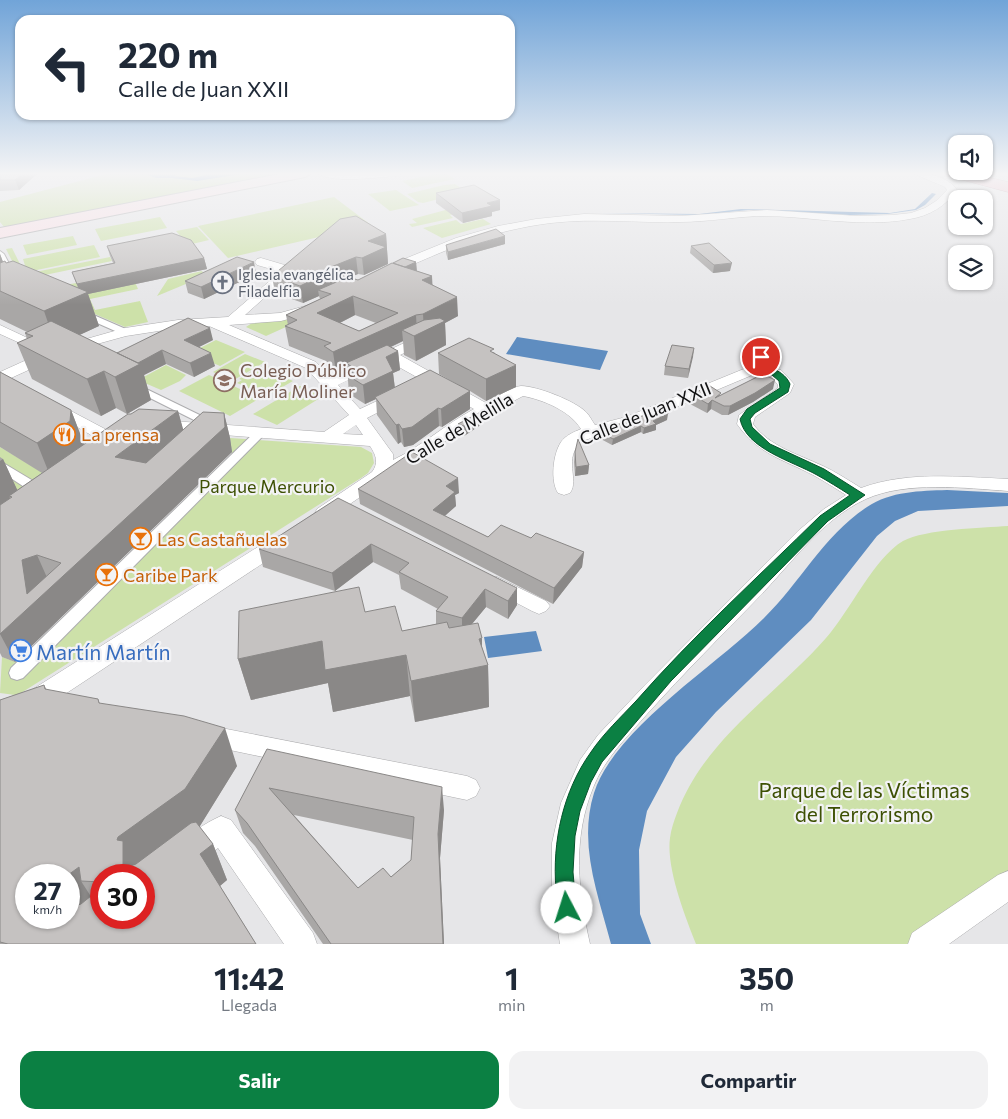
<!DOCTYPE html>
<html lang="es">
<head>
<meta charset="utf-8">
<style>
  body { margin:0; font-family:Commissioner,sans-serif; background:#f2f2f3; color:#1f2937; height:100vh; display:flex; flex-direction:column; font-size:19px; white-space:nowrap }
  * { box-sizing:border-box; margin:0 }
  p { font-size:16px; color:#747a83 }
  .icon { flex:none; width:28px; height:28px; fill:none; stroke:currentColor; stroke-width:2; stroke-linecap:round; stroke-linejoin:round }
  .map { position:relative; height:944px; overflow:hidden }
  .side { display:flex; flex-direction:column; background:#fff; flex:1 }
  .side>* { flex:none }
  .top-card { position:absolute; left:15px; top:15px; width:500px; height:105px; border-radius:15px; box-shadow:0 1px 4px #0004; background:#fff; color:#1f2937; overflow:hidden }
  .tools { position:absolute; left:948px; top:135px; display:grid; gap:10px }
  .tools a { display:grid; place-items:center; width:45px; height:45px; border-radius:10px; background:#fff; box-shadow:0 1px 4px #0004; font-size:25px }
  .speed { position:absolute; left:15px; top:864px; display:flex; gap:10px; font-size:25px; font-weight:700; text-align:center }
  .speed>* { display:grid; place-content:center; width:65px; height:65px; border-radius:50%; background:#fff; box-shadow:0 1px 4px #0004; line-height:1 }
  .speed small { font-size:12px; font-weight:400 }
  .speed .limit { border:8px solid #d22; background:#fff; color:#111 }
  .pin { position:absolute; display:grid; place-items:center; width:42px; height:42px; color:#fff; margin:-21px; border:2px solid #fff; border-radius:50%; box-shadow:0 1px 5px #0007 }
  .me { position:absolute; width:55px; margin:-28px; rotate:355deg; stroke-linejoin:round; filter:drop-shadow(0 0 4px #0008) }
  .turn { display:flex; align-items:center; gap:18px; height:105px; padding:0 20px; font-size:22px }
  .turn .icon { width:65px; height:65px; stroke-width:2.5 }
  .turn b { display:block; font-size:35px; line-height:42px }
  .eta { display:flex; justify-content:space-evenly; align-items:center; height:85px; text-align:center }
  .eta b { font-size:30px; font-weight:700; line-height:35px }
  .action { display:flex; gap:10px; margin-top:auto; padding:10px 20px }
  .action a { flex:1; height:58px; border-radius:15px; background:#0b8043; color:#fff; font-size:20px; font-weight:700; line-height:58px; text-align:center }
  .action a+a { background:#f2f2f3; color:#1f2937 }
  .map>svg:first-child { display:block }
</style>
</head>
<body>
<div class="map">
<svg width="1008" height="944" viewBox="0 0 1008 944">
  <rect width="100%" height="100%" fill="#e6e6e8"/>
  <path fill="#cde1a9" d="M110,173H284L5,228L0,222V202Z
    M441,173H445L455,179L412,188L402,181Z
    M455,184L467,192L423,203L418,202L407,194L444,185Z
    M396,190L419,205L390,211L368,194Z
    M334,197L371,225L228,258L198,226Z
    M453,208L460,213L450,215L453,218L412,227L409,224L417,223L412,219Z
    M160,217L167,228L101,241L95,229Z
    M483,219L491,224L442,238L423,228L456,220L461,224Z
    M197,227L209,240L188,245L176,231Z
    M73,236L77,245L27,255L23,245Z
    M94,245L100,257L27,272L23,259Z
    M12,248L25,274L110,257L112,261L40,276L23,283L6,249Z
    M202,271L205,276L157,296L168,279Z
    M135,282L138,289L90,299L95,310L140,301L148,322L125,327L32,287L44,289L76,283Z
    M293,319L297,322L266,336L246,327L252,323Z
    M216,340L245,352L220,366L190,353Z
    M245,354L265,362L232,381L213,372Z
    M166,365L186,375L180,381L161,390L138,380Z
    M260,366L264,368L267,366L285,374L282,376L293,381L272,393L260,388L255,391L237,383L242,380L239,379Z
    M209,375L260,398L230,416L179,391Z
    M300,386L323,396L277,425L253,414Z
    M230,438L361,447L372,453L374,463L368,473L361,478L21,693L15,695L0,693L2,657L21,664L232,457Z
    M0,447L50,477L21,498L0,484Z
    M1008,526V876L907,944H696C685,916 666,868 670,838C671,829 674,821 677,813C705,738 775,696 826,638C850,611 874,558 903,541C925,529 982,528 1008,526Z"/>
  <path fill="#5f8dc0" d="M150,173H178L175,176L192,178L217,173H247L197,181L172,178H156L148,175Z
    M932,193L936,194L925,205L916,210L887,214L850,215L749,210L699,215L600,213L699,214L741,209L890,213L915,209Z
    M517,337L608,351L600,370L506,354Z
    M947,490L1008,493V506L918,511L895,521L877,536L811,620L716,712L676,757L647,811L639,850L640,914L651,944H611C598,894 578,844 594,793C614,729 716,666 764,618C800,583 824,535 867,507C891,491 920,491 947,490Z
    M536,631L542,651L488,658L484,637Z"/>
  <g fill="none" stroke-linecap="round" stroke-linejoin="round">
    <defs>
      <path id="pedestrian" d="M0,251L4,254L16,277L15,279L12,280C2,275 0,262 0,251Z
        M82,310L128,330L130,332L125,335L122,334L79,315V311Z
        M134,383L216,423L218,425L212,428L208,427L130,388L129,386Z
        M260,429L266,433L264,435L23,678L17,680L11,678L9,673L11,668L256,431Z
        M0,461L45,488L46,491L45,494H35L0,471Z"/>
      <path id="minor" d="M317,173H402L397,176C379,177 331,184 317,173Z
        M912,173C927,172 949,177 957,190C946,206 929,216 910,219C863,228 815,217 767,216C738,216 709,222 680,222C637,223 594,218 551,223C495,230 444,249 393,274L389,275L383,271L402,260L456,238L498,226L536,219L584,214L680,216L767,210L857,216L893,215L911,213L925,208L936,201L947,190L945,187Z
        M261,258L288,266L291,274L245,315L280,313L309,305L316,309L314,312L281,321L229,325L316,362L330,377L424,334L429,335L431,338L429,341L400,355L486,403C496,398 510,387 521,386C537,386 575,401 586,412C590,416 592,421 595,425L626,417L756,364L749,342L751,339H761L763,342L772,368L781,370L794,384L790,393L755,417L753,424C770,447 798,454 823,466C836,472 848,480 861,488C907,471 960,477 1008,479V491C965,488 906,481 866,499C822,519 791,564 758,598C721,636 684,673 648,713C628,736 604,759 593,788C572,840 578,891 590,944H560L552,894V843L561,803L580,760L598,735L645,685L798,531L824,509L846,495C835,488 824,481 813,475C782,459 758,454 737,424L739,415L778,388V385L771,376L757,373L638,423L582,441C562,459 580,479 570,493L564,495L558,493C550,481 553,454 561,442C566,435 574,432 581,429C570,411 544,400 523,396L463,428L417,462L395,473L331,517L324,519L317,517L315,513L317,509L372,472C379,463 376,455 370,446L158,430L152,428L150,425L152,422L158,420L324,432L349,415L306,368L209,326L178,328L126,336L68,352L0,383V372L42,353L0,334V325L51,349L125,328L178,320L228,317L279,273L278,271L257,265L255,262L257,259ZM388,361L474,409C446,424 422,446 393,460V454L367,418L402,400L405,397L402,394H392L360,409L338,385ZM356,425L363,435L343,434Z
        M54,402L122,438L124,442L122,446H110L48,410L46,407L48,404Z
        M279,536L286,538L289,543L286,548L44,708L0,732V710L272,538Z
        M497,577L546,601L550,606L546,611L539,614L532,611L490,589L487,584L490,579Z
        M206,725L467,776L476,780L480,788L476,796L467,800L206,745L197,742L194,735L197,728Z
        M221,816L231,820L313,933L317,944H284L218,848L200,862L190,866L180,862L176,853C183,837 205,823 221,816Z
        M1008,871V902L949,944H908L912,933L998,875Z"/>
      <path id="secondary" d="M285,173H312L305,177L0,238V228Z"/>
      <path id="trunk" d="M945,173H970L1008,182V192L948,176Z"/>
    </defs>
    <use href="#pedestrian" stroke="#adadaf" stroke-width="2"/>
    <use href="#minor" stroke="#adadaf" stroke-width="1"/>
    <use href="#secondary" stroke="#adadaf" stroke-width="2"/>
    <use href="#trunk" stroke="#a06b79" stroke-width="1"/>
    <use href="#pedestrian" fill="#fff" fill-rule="evenodd"/>
    <use href="#minor" fill="#fff" fill-rule="evenodd"/>
    <use href="#secondary" fill="#fae1e7" fill-rule="evenodd"/>
    <use href="#trunk" fill="#f0afc0" fill-rule="evenodd"/>
  </g>
  <path fill="#a9a7a6" fill-rule="evenodd" d="M0,173H38L19,190L0,191Z
    M436,193L500,210L492,212V216L463,223L436,203Z
    M386,234L388,264L364,275L358,274L350,277L358,280L416,262L417,271L432,276V284L458,316L445,323L446,345L416,361L404,355L403,341L391,347L398,351L400,370L393,373L395,388L469,391L439,374L438,353L494,352L516,387L486,401L470,391V409L442,427L439,426L413,445L404,447L401,442L398,444L377,415L376,399L365,404L349,394L347,367L336,372L327,367L326,361L289,346L285,326L288,325L286,315L320,299L319,296L303,303L275,293L272,276ZM355,315L376,323L359,331L340,323Z
    M505,244L448,260L446,253V245Z
    M107,246L204,258L207,269L88,294L99,326L79,335L117,353L213,340L199,347L215,366L194,377L166,364L144,375L151,400L127,414L116,408L101,416L32,379L17,343L27,339L25,333L27,332L0,319V254L3,262L78,288L72,272L113,263L110,256Z
    M691,246L730,271L713,273L690,253Z
    M256,274L204,299L188,293L185,281Z
    M694,348L688,378L664,375L665,366Z
    M0,372L71,410L84,444L131,414L178,411L183,430L224,413L230,438L232,452L15,662L2,657L0,653V457L3,459L17,490L42,473L0,447Z
    M773,389L753,402L728,415H722L711,409L707,413L690,404L691,394L721,395Z
    M492,415L482,421V424L464,436L459,433L458,424Z
    M667,420L656,425V430L643,434L641,432L612,445L599,438V431Z
    M575,452L589,465L588,474L575,476L574,462Z
    M358,489L459,493L455,495L456,506L445,516L488,537L531,538L584,552L582,567L553,604L360,504Z
    M338,498L517,605L508,619L486,607L472,624L482,647L488,665L489,707L415,722L410,696L333,712L328,683L251,700L238,659L365,612L402,631L436,624V611L438,609L401,589L399,575L373,562L335,591L263,567L259,549Z
    M44,685L47,690L98,699L100,704L237,766L199,827L213,844L227,880L220,886L256,944H0V700Z
    M267,749L444,810L440,858L444,944H323L255,846L243,833L235,810ZM294,815L413,840L411,860L391,877L358,888Z"/>
  <path fill="#8a8887" d="M24,173H38L19,190L15,180Z
    M500,200V210L492,212V216L463,223L462,213L487,203Z
    M386,234L388,264L364,275L362,258L368,241Z
    M505,236V244L448,260V252Z
    M0,254L12,286L0,291Z
    M356,257L358,274L318,290L319,296L303,303L300,286L326,269Z
    M204,258L207,269L88,294L99,326L56,346L44,311L81,295L77,284Z
    M254,262L256,274L204,299L201,287Z
    M416,262L417,275L398,270Z
    M732,263L730,271L713,273L714,265Z
    M432,276L433,295L422,280Z
    M353,296L355,315L320,333L317,313Z
    M457,297L458,316L445,323L446,345L416,361L414,336L424,331L423,314Z
    M416,315L417,334L402,330L403,341L350,366L346,363L347,367L336,372L333,352Z
    M210,328L213,340L187,353L184,340Z
    M694,348L693,357L688,378L689,369Z
    M162,350L166,364L144,375L151,400L127,414L115,377L130,367Z
    M398,351L400,370L393,373L395,390L375,397L376,399L365,404L363,385L386,357Z
    M211,353L215,366L194,377L190,363Z
    M516,365V387L486,401V379Z
    M104,371L116,408L101,416L87,379Z
    M775,380L773,389L753,402L728,415L730,406Z
    M470,391V409L442,427L441,409Z
    M712,400L711,409L707,413L708,404Z
    M492,406V415L482,421V424L464,436V426L479,413Z
    M438,408L439,426L413,445L404,447L402,429Z
    M71,410L84,444L51,478L37,443Z
    M178,411L185,436L124,483L115,457Z
    M224,413L230,438L232,452L15,662L0,634L22,560L37,555L49,582Z
    M668,414L667,420L656,425V430L643,434L644,428L653,421Z
    M399,424L401,442L398,444L396,425Z
    M641,426V432L612,445L613,439Z
    M3,459L21,498L12,497L9,496L13,504L0,512V461Z
    M589,465L588,474L575,476L576,467Z
    M458,478L459,493L455,495L456,506L434,525L433,510L446,486Z
    M371,544L373,562L335,591L332,573Z
    M584,552L582,567L553,604L554,588Z
    M517,588V605L508,619V601Z
    M485,589L486,607L462,636V618Z
    M482,638V666L488,665L489,707L415,722L411,681L479,639Z
    M322,641L406,655L410,696L333,712L328,683L251,700L238,659Z
    M225,728L237,766L200,826L139,872L127,875L123,866L117,840L118,837Z
    M442,787L444,810L440,858L444,944H443L438,834Z
    M213,844L227,880L215,890L200,854Z
    M79,867L81,881L97,906L69,918V875H68Z"/>
  <path fill="#c5c2c1" stroke="#8a8887" fill-rule="evenodd" d="M0,173H24L15,180H0Z
    M474,185L500,200L487,203L492,206L462,213L436,193Z
    M356,216L386,234L368,241L386,247L362,258L356,257L326,269L331,271L300,286L272,276L340,219Z
    M496,229L505,236L448,252L446,245Z
    M172,233L191,240L204,258L77,284L72,272L115,263L107,246Z
    M709,243L732,263L714,265L691,246Z
    M237,257L254,262L201,287L185,281Z
    M403,258L416,262L405,267L393,263Z
    M5,261L6,263L13,261L88,292L44,311L0,291V263Z
    M392,263L432,276L422,280L457,297L423,314L416,315L333,352L324,346L331,343L285,326L297,320L286,315L331,294L318,290L348,277L358,280ZM353,296L398,313L359,331L317,313Z
    M188,318L210,328L184,340L211,353L190,363L162,350L138,363L117,353Z
    M440,318L445,321L414,336L402,330L424,320Z
    M51,321L140,364L115,377L104,371L87,379L17,343L33,336L25,333Z
    M469,338L494,349L490,351L516,365L486,379L438,353Z
    M387,345L398,351L386,357L393,371L363,385L347,375L357,370L346,363Z
    M672,345L694,348L689,369L665,366Z
    M430,370L470,391L441,409L438,408L412,427L402,429L399,424L396,425L375,397Z
    M0,372L71,410L70,421L37,443L0,422Z
    M763,374L775,380L755,393L730,406H724L712,400L708,404L691,394L710,386L721,393L715,398Z
    M492,406L479,413L482,415L464,426L458,424Z
    M665,408L668,414L653,421L656,424L644,428L641,426L613,439L599,431Z
    M139,409L178,411L115,457L146,463L203,412L224,413L225,427L0,634V505L12,497L9,496L128,414H131ZM37,555L61,563L27,594L22,560Z
    M578,439L589,465L576,467L575,452Z
    M412,452L458,478L446,486L455,492L433,510L488,537L501,525L531,538L536,533L584,552L554,588L358,489Z
    M338,498L517,588L508,601L485,589L462,618L436,611L448,597L399,572L409,563L371,544L332,573L259,549Z
    M359,587L365,612L395,606L402,631L447,622L449,628L478,623L482,638L479,639L488,665L411,681L406,655L325,670L322,641L238,659L239,611Z
    M44,685L45,689L98,699L99,703L184,716L225,728L185,789L118,837L117,840L123,841V866L125,868L136,864L191,823L196,822L213,844L200,854L256,944H8L0,942V700ZM79,867L81,881L101,882L96,892L81,904L69,908V918H26V875H68ZM101,875H144V918H101Z
    M267,749L442,787L438,834L443,944H331L247,823L235,810ZM269,788L414,817L411,860L391,877L383,868L358,888Z"/>
  <linearGradient id="sky" x2="0" y2="1"><stop stop-color="#71a4d8"/><stop offset="0.57" stop-color="#f4f4f5"/><stop offset="1" stop-color="#f4f4f5" stop-opacity="0"/></linearGradient>
  <rect width="1008" height="305" fill="url(#sky)"/>
  <path fill="#0b8043" stroke="#07532c" d="M761,354L766,357L769,367C779,371 786,375 790,384L788,392L755,413L750,419L752,427L770,444L824,469L865,495L828,521L671,681L602,762L591,782L580,811L575,836L573,872L576,908L574,914L567,917L560,914C557,906 557,898 556,889C552,842 563,791 591,752C603,734 621,717 636,701C693,636 758,577 820,516L850,495C839,488 828,481 817,475C792,461 746,449 740,419L747,409L780,388L779,381L772,375L762,371L756,357Z"/>
  <defs>
    <symbol id="church-ring" viewBox="-11 -11 22 22"><circle r="9.5" fill="#f3f3f5" stroke="#6b7280" stroke-width="1.5"/><path d="M-1.2-6h2.4v3.5h3.3v2.4h-3.3V6h-2.4V-.1h-3.3v-2.4h3.3Z" fill="#6b7280"/></symbol>
    <symbol id="school-ring" viewBox="-11 -11 22 22"><circle r="9.5" fill="#f3f3f5" stroke="#8d6e63" stroke-width="1.5"/><path d="M0-5L7-2L0 1L-7-2ZM-4 1L0 2.5L4 1V4Q0 6-4 4Z" fill="#8d6e63"/></symbol>
    <symbol id="restaurant-ring" viewBox="-11 -11 22 22"><circle r="9.5" fill="#f3f3f5" stroke="#e8710a" stroke-width="1.5"/><path d="M-5-6h1v4h1v-4h1v4h1v-4h1v5L-1.5 .5V6h-2V.5L-5-1ZM5-6V6H3V1.5H1.5Q1.5-4 5-6Z" fill="#e8710a"/></symbol>
    <symbol id="bar-ring" viewBox="-11 -11 22 22"><circle r="9.5" fill="#f3f3f5" stroke="#e8710a" stroke-width="1.5"/><path d="M-6-5H6L.8 .8V4.5H3.5V6h-7V4.5H-.8V.8Z" fill="#e8710a"/></symbol>
    <symbol id="supermarket-ring" viewBox="-11 -11 22 22"><circle r="9.5" fill="#f3f3f5" stroke="#3f7fe0" stroke-width="1.5"/><path d="M-6-5.5h2.5l.6 2H6L4.5 2H-2.5L-4.4-4H-6ZM-1.5 3.2a1.3 1.3 0 1 0 .1 0ZM3 3.2a1.3 1.3 0 1 0 .1 0Z" fill="#3f7fe0"/></symbol>
  </defs>
  <g fill-rule="evenodd">
    <use href="#church-ring" x="210" y="270" width="25" height="25"/>
    <use href="#school-ring" x="212" y="368" width="25" height="25"/>
    <use href="#restaurant-ring" x="52" y="422" width="25" height="25"/>
    <use href="#bar-ring" x="128" y="526" width="25" height="25"/>
    <use href="#bar-ring" x="94" y="562" width="25" height="25"/>
    <use href="#supermarket-ring" x="8" y="638" width="25" height="25"/>
  </g>
  <g text-anchor="middle" dominant-baseline="central" stroke-width="4.5" stroke-linejoin="round" paint-order="stroke">
    <g font-size="15" fill="#5b616d" stroke="#f3f3f5" text-anchor="start">
      <text x="238" y="274">Iglesia evangélica<tspan x="238" dy="17">Filadelfia</tspan></text>
    </g>
    <g font-size="18" fill="#785e54" stroke="#f3f3f5" text-anchor="start">
      <text x="240" y="370">Colegio Público<tspan x="240" dy="21">María Moliner</tspan></text>
    </g>
    <g font-size="18" fill="#111112" stroke="#f3f3f5">
      <text transform="translate(645 413) rotate(-22)">Calle de Juan XXII</text>
      <text transform="translate(459 428) rotate(-31)">Calle de Melilla</text>
    </g>
    <g font-size="18" fill="#c56008" stroke="#f3f3f5" text-anchor="start">
      <text x="81" y="434">La prensa</text>
      <text x="157" y="539">Las Castañuelas</text>
      <text x="123" y="575">Caribe Park</text>
    </g>
    <g font-size="18" fill="#3d5003" stroke="#f3f3f5">
      <text x="267" y="486">Parque Mercurio</text>
    </g>
    <g font-size="21" fill="#366cbe" stroke="#f3f3f5" text-anchor="start">
      <text x="36" y="651">Martín Martín</text>
    </g>
    <g font-size="21" fill="#3d5003" stroke="#f3f3f5">
      <text x="864" y="789">Parque de las Víctimas<tspan x="864" dy="24">del Terrorismo</tspan></text>
    </g>
  </g>
</svg>
<div class="tools">
<a><svg class="icon" aria-label="sound" viewBox="0 0 24 24"><path d="M4 9h4l5-4v14l-5-4H4zM17 9q2 3 0 6"/></svg></a>
<a><svg class="icon" aria-label="search" viewBox="0 0 24 24"><circle cx="10" cy="10" r="6"/><path d="M15 15l6 6"/></svg></a>
<a><svg class="icon" aria-label="layers" viewBox="0 0 24 24"><path d="M12 4l9 5-9 5-9-5zM3 14l9 5 9-5"/></svg></a>
</div>
<div class="speed"><div>27<small>km/h</small></div><div class="limit">30</div></div>
<div class="pin" style="left:761px;top:357px;background:#d93025"><svg class="icon" aria-label="arrive" viewBox="0 0 24 24"><path d="M6 21V4h12l-3 4 3 4H6"/></svg></div>
<svg class="me" style="left:567px;top:908px" viewBox="-20 -20 40 40"><circle r="19" fill="#fff"/><path d="M0-13L10 11 0 6-10 11z" fill="#0b8043"/></svg>
<div class="top-card">
<div class="turn"><svg class="icon" aria-label="left" viewBox="0 0 24 24"><path d="M17 20v-9H6M10 6l-5 5 5 5"/></svg><div><b>220 m</b>Calle de Juan XXII</div></div>
</div>
</div>
<section class="side">
<div class="eta">
<div><b>11:42</b><p>Llegada</p></div>
<div><b>1</b><p>min</p></div>
<div><b>350</b><p>m</p></div>
</div>
<div class="action"><a>Salir</a><a>Compartir</a></div>
</section>
</body>
</html>
